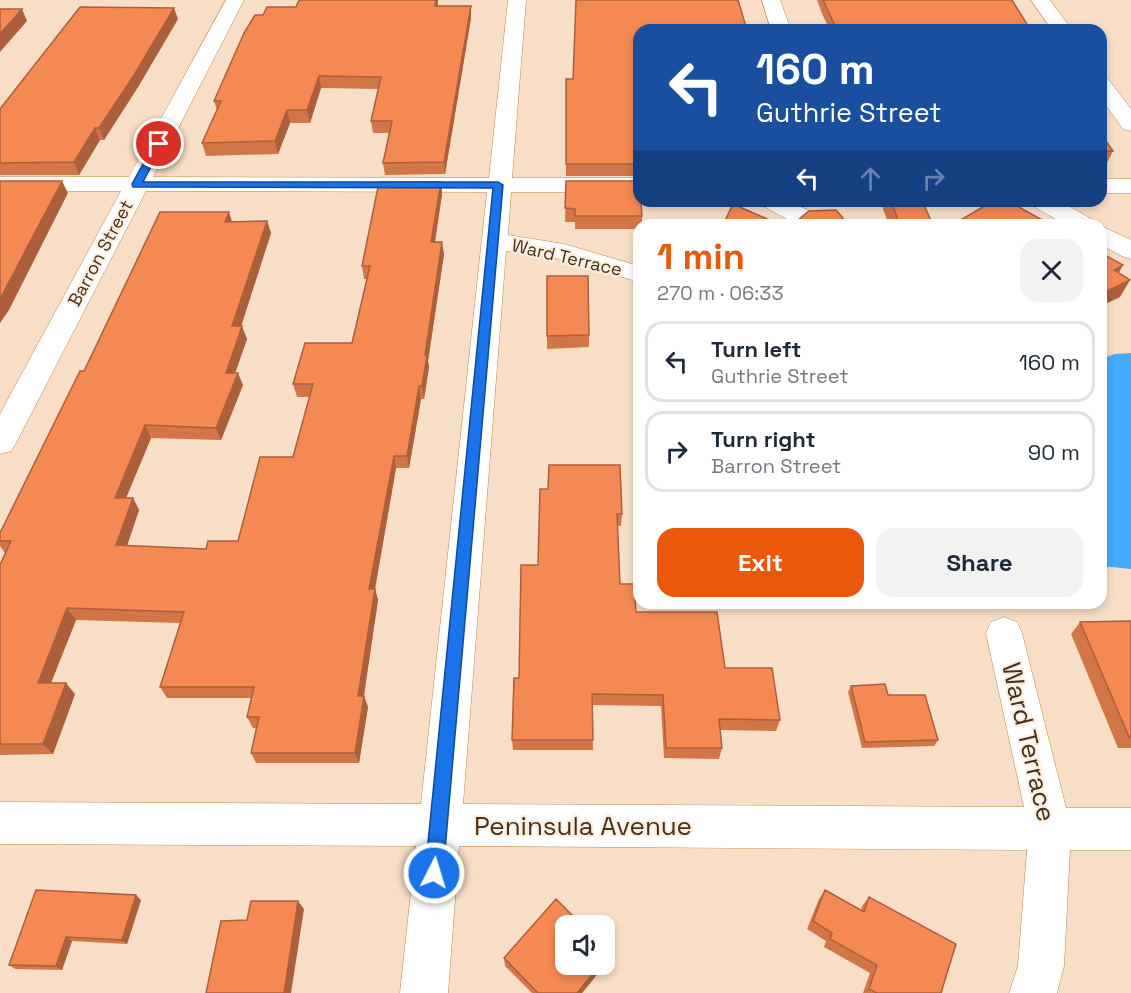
<!DOCTYPE html>
<html lang="en">
<head>
<meta charset="utf-8">
<style>
  body { margin:0; font-family:"Space Grotesk",sans-serif; background:#f2f2f3; color:#1f2937; height:100vh; display:flex; flex-direction:column; font-size:22px; white-space:nowrap }
  * { box-sizing:border-box; margin:0 }
  p { font-size:20px; color:#747a83 }
  .icon { flex:none; width:33px; height:33px; fill:none; stroke:currentColor; stroke-width:2; stroke-linecap:round; stroke-linejoin:round }
  .map { position:relative; flex:1; overflow:hidden }
  .details { position:absolute; left:633px; top:219px; width:474px; height:390px; display:flex; flex-direction:column; background:#fff; border-radius:18px; box-shadow:0 3px 9px #0003 }
  .details>* { flex:none }
  .hud { position:absolute; left:633px; top:24px; width:474px; height:183px; border-radius:18px; box-shadow:0 3px 9px #0003; background:#1a4fa0; color:#fff; overflow:hidden }
  .buttons { position:absolute; left:555px; top:915px; display:grid; gap:12px }
  .buttons a { display:grid; place-items:center; width:60px; height:60px; border-radius:12px; background:#fff; box-shadow:0 3px 9px #0003; font-size:30px }
  .pin { position:absolute; display:grid; place-items:center; width:51px; height:51px; color:#fff; margin:-26px; border:3px solid #fff; border-radius:50%; box-shadow:0 2px 6px #0007 }
  .me { position:absolute; width:66px; margin:-33px; rotate:5deg; stroke-linejoin:round; filter:drop-shadow(0 0 4px #0008) }
  .turn { display:flex; align-items:center; gap:21px; height:126px; padding:0 24px; font-size:27px }
  .turn .icon { width:78px; height:78px; stroke-width:2.5 }
  .turn b { display:block; font-size:42px; line-height:51px }
  .lanes { display:flex; align-items:center; height:57px; padding:0 24px; background:#0003; justify-content:center; gap:30px; direction:ltr }
  .lanes .off { opacity:.35 }
  .round { display:grid; place-items:center; flex:none; width:63px; height:63px; border-radius:18px; background:#f2f2f3 }
  .head { display:flex; align-items:center; justify-content:space-between; height:102px; padding:0 24px }
  h1 { font-size:36px; font-weight:700; line-height:45px; color:#ea580c }
  .button { display:flex; gap:12px; margin-top:auto; padding:12px 24px }
  .button a { flex:1; height:69px; border-radius:18px; background:#ea580c; color:#fff; font-size:24px; font-weight:700; line-height:69px; text-align:center }
  .button a+a { background:#f2f2f3; color:#1f2937 }
  ul { padding:0; list-style:none }
  li { display:flex; align-items:center; gap:18px; height:81px; margin:0 12px 9px; padding:0 12px; border:3px solid #e0e1e3; border-radius:18px }
  li div { flex:1 }
  li b { display:block; font-size:22px }
  li em { font-style:normal }
  .map>svg:first-child { display:block }
</style>
</head>
<body>
<div class="map">
<svg width="1131" height="993" viewBox="0 0 1131 993">
  <rect width="100%" height="100%" fill="#f8dec7"/>
  <path fill="#46abfa" d="M1131,353V569L1101,566V359L1115,354Z"/>
  <g fill="none" stroke-linecap="round" stroke-linejoin="round">
    <defs>
      <path id="minor" d="M226,0H244L153,177L489,178L508,0H526L512,178H639V192H511L508,235L564,244L639,266V282L561,259L506,251L463,804L1024,807L986,633L991,622L1004,617L1017,622L1022,633L1066,808H1131V850H1070L1064,966L1057,993H1009L1018,966L1027,850L459,846L448,993H400L416,846L0,844V802L421,804L487,192L146,191L16,443L11,451L0,454V414L121,191H0V177H129Z
        M762,0H780L791,30H771Z
        M1031,0H1050L1072,30H1052Z
        M1101,77L1108,79L1131,109V131L1123,129L1101,98Z
        M1101,179H1131V193H1101Z
        M760,201H790L826,220L830,225H798L763,206Z
        M1030,201H1060L1093,220L1097,225H1066L1033,206Z
        M1101,226L1131,240V259L1122,256L1101,245Z"/>
    </defs>
    <use href="#minor" stroke="#bf8548" stroke-width="1"/>
    <use href="#minor" fill="#fff" fill-rule="evenodd"/>
  </g>
  <path fill="#d27648" d="M299,0H438V6H471V18L445,174L385,175L383,163L389,133H373L371,121L378,89L321,88L310,123H290L278,154L206,156L202,143L217,110L214,101L263,15L296,7Z
    M817,0H1012L1030,29V30H830L823,16Z
    M178,19L138,87L104,140H100L79,175H0V109Z
    M639,30V162H637V176H566V79H573Z
    M1101,134L1113,151L1107,163H1101Z
    M566,181L642,216V225H639V229H575V222H565Z
    M441,182L442,194L435,242L444,254L428,361L429,367L424,399H421L409,468H396L375,589L378,600L364,696L368,707L359,763H256L251,753L256,728H253L247,717L252,698H167L160,687L180,623L76,620L51,683L75,694L53,754L0,755V565L5,553L0,546V533L84,371L232,222L267,221L271,233L241,326L247,339L235,373L243,385L221,440L151,438L126,498H133L139,510L127,546L206,549L238,541L293,457L310,397H297L293,384L352,343L367,279H364L362,266Z
    M885,201H922L933,225H889L883,209Z
    M547,276L589,335V347L547,349Z
    M540,489L622,514L621,526H617L620,584L636,612L725,668L780,720L776,731L720,730L722,748L719,759L664,758L661,706L592,705L593,750H513L512,740L538,565Z
    M1131,621V748H1118L1071,634L1080,622Z
    M851,686L888,695L938,740L934,746L862,748L848,692Z
    M825,890L861,910L862,906L869,897L941,993H863L870,973L824,947L826,941L807,929L819,899Z
    M141,900L127,944L72,941L62,970L15,969L9,965Z
    M504,958L609,960L582,993H532L505,966Z"/>
  <path fill="#ab603b" d="M436,0H438L436,17L435,6Z
    M471,6V18L445,174L444,162Z
    M174,8L178,19L138,87L104,140L99,128Z
    M22,9L27,21L0,52V34Z
    M319,76L321,88L310,123L307,110Z
    M287,110L290,123L278,154L275,141Z
    M95,128L100,140L79,175L74,162Z
    M62,181L68,193L9,310L0,323V299Z
    M441,182L442,194L433,254L431,242Z
    M229,212L233,225L225,222Z
    M843,218L841,225H835Z
    M267,221L271,233L237,339L232,326Z
    M442,242L444,254L428,361L429,367L424,399L422,386L425,355Z
    M1123,265L1114,282V270Z
    M1130,280L1120,297L1101,306V294Z
    M242,326L247,339L231,385L226,373Z
    M238,373L243,385L221,440L216,428Z
    M419,386L421,399L409,468L407,456Z
    M145,425L151,438L121,510L115,498Z
    M394,456L396,468L373,600L369,589Z
    M133,498L139,510L123,557L116,545Z
    M375,589L378,600L362,707L358,696Z
    M67,608L76,620L47,693L38,683Z
    M66,683L75,694L53,754L43,744Z
    M364,696L368,707L359,763L355,753Z
    M136,895L141,900L127,944L122,940Z
    M298,901L304,909L291,993H284Z
    M66,937L72,941L62,970L56,966Z
    M610,952L609,960L582,993H577L600,964H604V959Z"/>
  <path fill="#f48954" stroke="#ab603b" stroke-width="1.5" d="M299,0H436L435,6H471L444,162L383,163L392,121H371L381,77L319,76L307,110H287L275,141L202,143L221,101H214L244,33L255,15H263L267,7H296Z
    M576,0H738L747,30H639V151H636L637,164H566V79H573Z
    M823,0H1012L1030,29H1028L1029,30H837Z
    M80,7L174,8L134,75L99,128H95L74,162L0,163V109Z
    M0,9H22L0,34Z
    M1101,134L1113,151H1101Z
    M0,181H62L0,299Z
    M566,181H639V201H641L642,216H575V209L565,208Z
    M379,182H441L431,242H442L425,355H427L422,386H419L407,456H394L369,589H375L358,696H364L355,753H251L259,717H247L254,687H160L184,612L67,608L38,683H66L43,744H0V565L11,541H0V533L80,371H84L160,212H229L225,222L267,221L232,326H242L226,373H238L216,428L145,425L115,498H133L116,545L206,549L208,541H238L260,457H293L313,384H293L305,343H352L370,266H362Z
    M891,201H922L933,225H900Z
    M993,201H1008L1051,225H952Z
    M733,204L781,225H723Z
    M836,210L843,218L835,225H792L809,211Z
    M1101,253L1123,265L1114,270L1130,280L1101,294Z
    M547,276H588L589,335L547,336Z
    M549,465H620L622,514H617L620,584H634L636,612H717L725,668H772L780,720L719,719L722,748H666L663,695L592,694L593,740H512L514,678H519L521,565H538L540,489H548Z
    M1131,621V737H1129L1080,622Z
    M885,684L888,695H925L938,740L865,742L851,686Z
    M36,890L136,895L122,940L66,937L56,966L9,965Z
    M825,890L864,912L869,897L956,944L941,993H877L869,989L877,965L830,939L832,933L813,921Z
    M556,899L583,926H566V964H600L577,993H538L504,958Z
    M251,901H298L284,993H206L221,921L247,920Z
    M604,946L610,952L604,959Z"/>
  <path fill="#1a73e8" stroke="#114b97" stroke-width="1.5" d="M159,141L163,144L143,182H498L503,185L443,873L441,880L434,883L428,880L425,873L493,188L133,187L132,184L154,144Z"/>
  <g text-anchor="middle" dominant-baseline="central" stroke-width="4.5" stroke-linejoin="round" paint-order="stroke">
    <g font-size="18" fill="#493117" stroke="#fbeee2">
      <text transform="translate(100 253) rotate(-62)">Barron Street</text>
      <text transform="translate(567 257) rotate(13)">Ward Terrace</text>
    </g>
    <g font-size="26" fill="#493117" stroke="#fbeee2">
      <text transform="translate(1029 742) rotate(77)">Ward Terrace</text>
      <text x="583" y="826">Peninsula Avenue</text>
    </g>
  </g>
</svg>
<div class="buttons">
<a><svg class="icon" aria-label="sound" viewBox="0 0 24 24"><path d="M4 9h4l5-4v14l-5-4H4zM17 9q2 3 0 6"/></svg></a>
</div>
<div class="pin" style="left:159px;top:144px;background:#d93025"><svg class="icon" aria-label="arrive" viewBox="0 0 24 24"><path d="M6 21V4h12l-3 4 3 4H6"/></svg></div>
<svg class="me" style="left:434px;top:873px" viewBox="-20 -20 40 40"><circle r="17" fill="#1a73e8" stroke="#fff" stroke-width="3"/><path d="M0-11L8 9 0 5-8 9z" fill="#fff"/></svg>
<div class="hud">
<div class="turn"><svg class="icon" aria-label="left" viewBox="0 0 24 24"><path d="M17 20v-9H6M10 6l-5 5 5 5"/></svg><div><b>160 m</b>Guthrie Street</div></div>
<div class="lanes"><svg class="icon" aria-label="left" viewBox="0 0 24 24"><path d="M17 20v-9H6M10 6l-5 5 5 5"/></svg><svg class="icon off" aria-label="ahead" viewBox="0 0 24 24"><path d="M12 20V5M6 11l6-6 6 6"/></svg><svg class="icon off" aria-label="right" viewBox="0 0 24 24"><path d="M7 20v-9h11M14 6l5 5-5 5"/></svg></div>
</div>
<section class="details">
<div class="head"><div><h1>1 min</h1><p>270 m · 06:33</p></div><a class="round"><svg class="icon" aria-label="close" viewBox="0 0 24 24"><path d="M6 6l12 12M18 6L6 18"/></svg></a></div>
<ul>
<li><svg class="icon" aria-label="left" viewBox="0 0 24 24"><path d="M17 20v-9H6M10 6l-5 5 5 5"/></svg><div><b>Turn left</b><p>Guthrie Street</p></div><em>160 m</em></li>
<li><svg class="icon" aria-label="right" viewBox="0 0 24 24"><path d="M7 20v-9h11M14 6l5 5-5 5"/></svg><div><b>Turn right</b><p>Barron Street</p></div><em>90 m</em></li>
</ul>
<div class="button"><a>Exit</a><a>Share</a></div>
</section>
</div>
</body>
</html>
